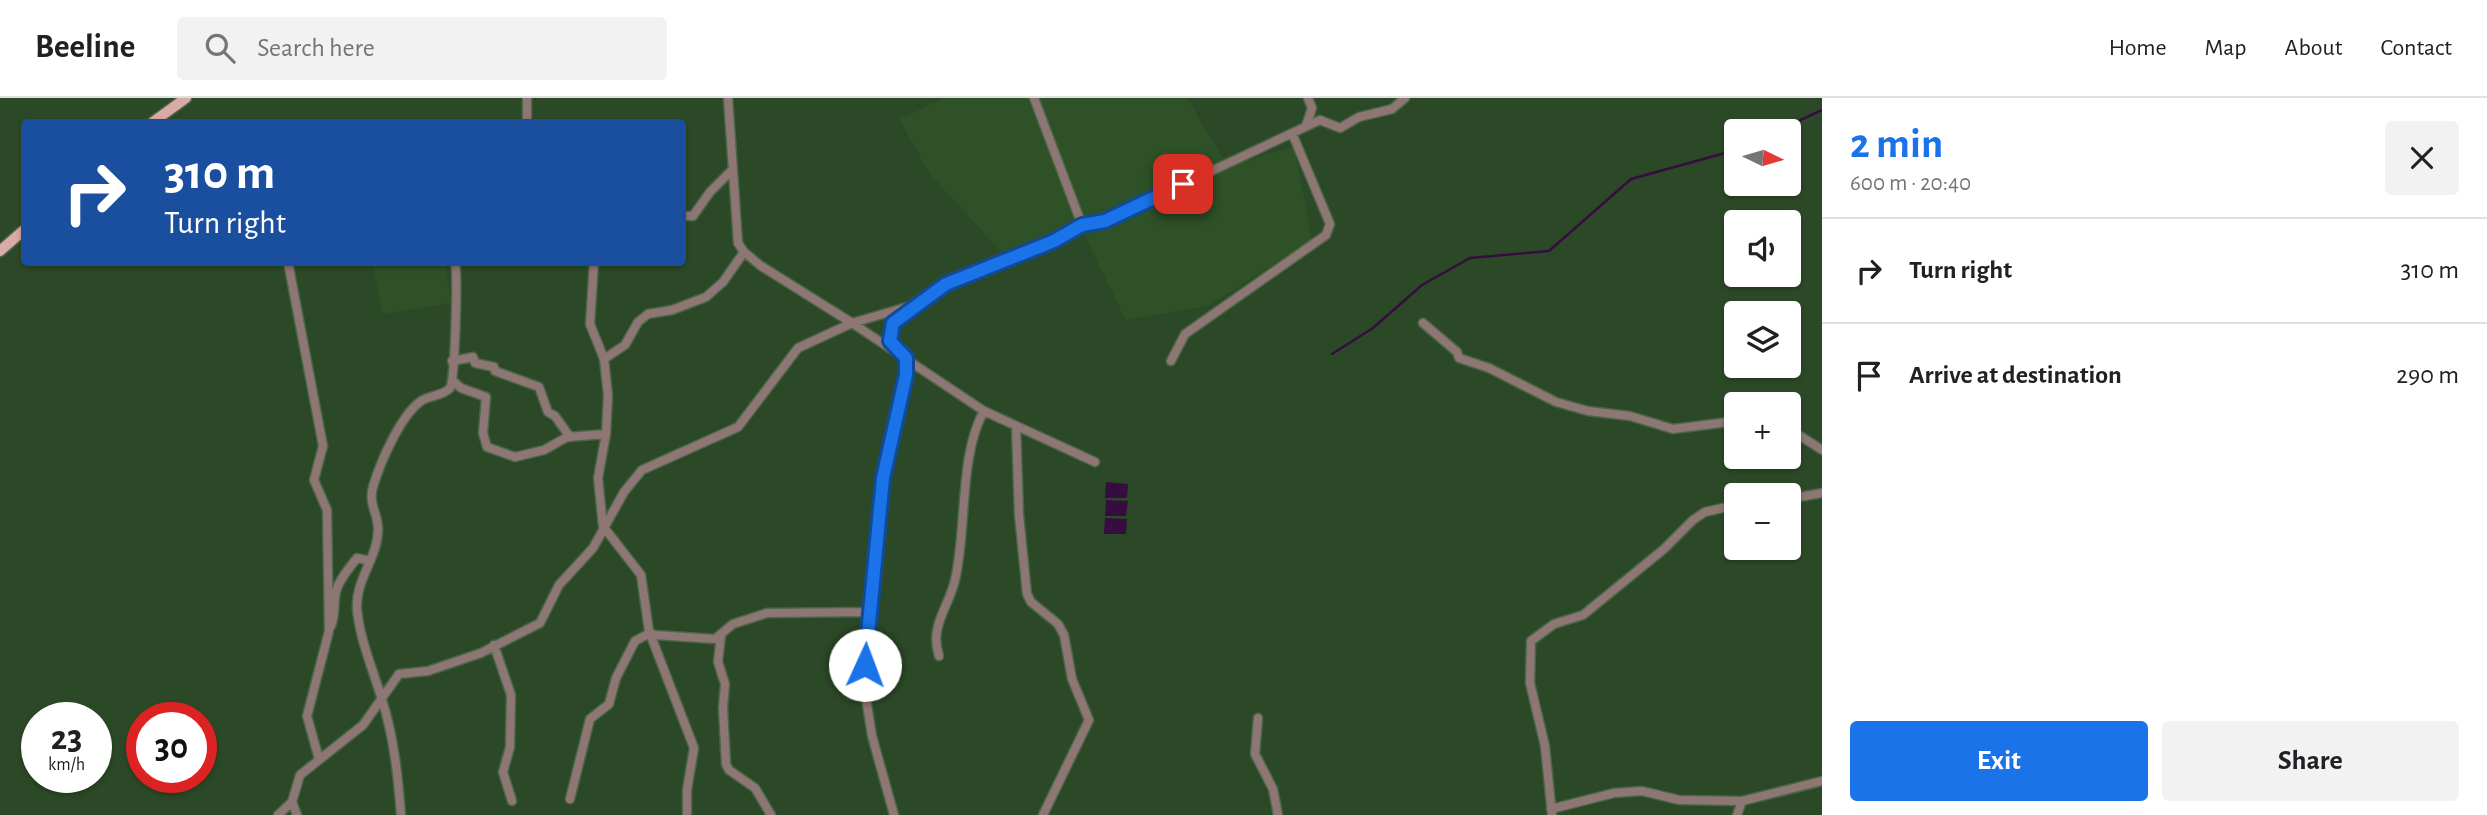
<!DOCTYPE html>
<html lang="en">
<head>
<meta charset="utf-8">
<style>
  body { margin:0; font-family:"Alegreya Sans",sans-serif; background:#f2f2f2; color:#202124; height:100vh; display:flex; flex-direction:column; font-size:26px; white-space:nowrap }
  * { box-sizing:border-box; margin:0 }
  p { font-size:23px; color:#757577 }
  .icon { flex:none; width:38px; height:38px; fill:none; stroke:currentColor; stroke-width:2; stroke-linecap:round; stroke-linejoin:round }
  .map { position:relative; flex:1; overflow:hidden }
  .side { display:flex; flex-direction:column; background:#fff; width:665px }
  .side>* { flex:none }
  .top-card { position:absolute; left:21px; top:21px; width:665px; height:147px; border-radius:7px; box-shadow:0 2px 5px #0004; background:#1a4fa0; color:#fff; overflow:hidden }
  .needle { width:46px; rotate:95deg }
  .controls { position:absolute; left:1724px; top:21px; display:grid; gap:14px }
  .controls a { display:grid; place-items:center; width:77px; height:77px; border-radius:7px; background:#fff; box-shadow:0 2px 5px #0004; font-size:35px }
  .speed { position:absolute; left:21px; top:604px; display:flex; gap:14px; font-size:35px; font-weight:700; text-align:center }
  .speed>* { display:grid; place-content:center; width:91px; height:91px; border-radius:50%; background:#fff; box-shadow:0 2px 5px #0004; line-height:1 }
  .speed small { font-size:18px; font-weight:400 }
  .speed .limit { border:10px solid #d22; background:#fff; color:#111 }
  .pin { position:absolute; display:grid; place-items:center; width:60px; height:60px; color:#fff; margin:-30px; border-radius:14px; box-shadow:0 4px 10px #0006 }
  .me { position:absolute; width:77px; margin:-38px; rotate:2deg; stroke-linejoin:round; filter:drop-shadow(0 0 5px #0008) }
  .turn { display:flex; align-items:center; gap:24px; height:147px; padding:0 28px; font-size:32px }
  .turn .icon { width:91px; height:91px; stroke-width:2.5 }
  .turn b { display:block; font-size:49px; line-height:60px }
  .round { display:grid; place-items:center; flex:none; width:74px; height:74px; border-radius:7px; background:#f2f2f2 }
  .overview { display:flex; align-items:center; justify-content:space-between; height:119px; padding:0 28px }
  h1 { font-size:42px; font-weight:700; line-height:52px; color:#1a73e8 }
  .button { display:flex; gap:14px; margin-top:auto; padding:14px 28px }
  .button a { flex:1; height:80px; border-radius:7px; background:#1a73e8; color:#fff; font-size:28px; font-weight:700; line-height:80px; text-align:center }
  .button a+a { background:#f2f2f2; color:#202124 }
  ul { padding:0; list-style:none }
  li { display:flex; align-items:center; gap:21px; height:105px; padding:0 28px; border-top:2px solid #e0e0e0 }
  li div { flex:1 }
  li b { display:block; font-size:26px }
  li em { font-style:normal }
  header { display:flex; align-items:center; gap:42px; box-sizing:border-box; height:98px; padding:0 35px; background:#fff; border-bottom:2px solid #e0e0e0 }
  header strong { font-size:33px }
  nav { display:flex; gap:38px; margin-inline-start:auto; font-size:24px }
  .search { width:490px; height:63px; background:#f2f2f2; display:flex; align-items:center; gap:18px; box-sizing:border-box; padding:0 24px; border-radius:7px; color:#757577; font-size:26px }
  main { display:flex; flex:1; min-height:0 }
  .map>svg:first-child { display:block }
</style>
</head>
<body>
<header>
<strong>Beeline</strong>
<div class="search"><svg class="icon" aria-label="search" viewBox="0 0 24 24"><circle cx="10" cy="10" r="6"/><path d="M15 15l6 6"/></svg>Search here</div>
<nav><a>Home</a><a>Map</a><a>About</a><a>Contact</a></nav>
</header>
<main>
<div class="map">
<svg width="1822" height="717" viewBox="0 0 1822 717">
  <rect width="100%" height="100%" fill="#2c4927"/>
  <path fill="#2e5128" d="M945,0H1187L1228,69L1294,48L1312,142L1208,208L1126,222L1080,128L1006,159L930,76L899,21Z
    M373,165H445L451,205L382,216Z"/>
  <path fill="#370c40" d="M1106,384L1128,386L1127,400H1105Z
    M1106,402L1128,403L1126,418H1105Z
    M1105,420L1127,421L1126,436H1104Z"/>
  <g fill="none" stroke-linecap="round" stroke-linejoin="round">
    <path stroke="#370c40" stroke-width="2.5" d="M1777,33L1822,12
      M1332,256L1373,230L1422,187L1470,160L1549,153L1631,81L1736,52"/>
    <defs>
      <path id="minor" d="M527,0V24
        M728,0L738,145L744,154L761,168L852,225L907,209
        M1034,0L1082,127
        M1306,28L1312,10L1308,0
        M682,118H693L710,94L732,72
        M288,164L323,348L314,382L327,412L329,533L307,618L319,661
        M594,164L590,226L604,261L608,297L606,336L598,380L603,428L641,477L649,533L694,650L687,692V715
        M1423,225L1457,254L1459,260L1489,270L1556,304L1588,313L1630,318L1673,331L1736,323
        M896,251L890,243L893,225C931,180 999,165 1051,144C1072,136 1082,127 1105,123L1320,22L1340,30L1359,19L1392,11L1405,0
        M604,261L625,247L638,224L648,216L672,212L706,199L723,184L744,154
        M452,263L473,259L475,265L494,269L495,273L539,289L548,314L555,318L570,339
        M1171,263L1185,236L1326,137L1330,126L1292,35
        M453,283L461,290L486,299L483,335L487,349L515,359L544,352L567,339L606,336
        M1016,328L1019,417L1027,496L1031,504L1058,526L1064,537L1072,581L1089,622L1043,717
        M1788,330L1822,352
        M1788,401L1822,395
        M331,528C336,516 333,506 336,494C338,483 350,469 357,460L370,463
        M650,535L655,537L715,541L733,526L767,515L868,514
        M721,537L718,564L725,586L723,610L726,666L729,672L755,690L771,717
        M494,547L511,597L510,649L503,674L512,703
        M939,558C929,528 949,509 955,482C967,432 959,356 984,313
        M1258,620L1255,656L1273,691L1278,717
        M570,701L590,621L609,606L616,580L635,543L650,535
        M292,704L297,717
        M1551,711L1614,695L1642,693L1679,702L1742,703L1822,683
        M278,717L292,704L300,677L363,627L399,576L428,573L481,555L540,525L559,487L593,450L624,394L642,372L738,329L798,250L852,225L984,313L1095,364
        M401,717C398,679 394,639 382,602C373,571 360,543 357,511C355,481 379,459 378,430C378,416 368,406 373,389C380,365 400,318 421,303C430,297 443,298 450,290C455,283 458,178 455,164
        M894,717L872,638L864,588L868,508L883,380L903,292L906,260
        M1552,717L1545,648L1530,585L1531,543L1554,526L1583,517L1664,451L1693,422L1705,414L1736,407
        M1737,717L1742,703"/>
      <path id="major" d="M153,24L186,0
        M0,153L24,132"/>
    </defs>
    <use href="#minor" stroke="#4b6647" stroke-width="11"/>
    <use href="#major" stroke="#4b6647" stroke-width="13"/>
    <use href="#minor" stroke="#8e7675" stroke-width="8"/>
    <use href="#major" stroke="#daaaa8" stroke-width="10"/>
  </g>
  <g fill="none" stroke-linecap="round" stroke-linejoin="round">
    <defs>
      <path id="route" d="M865,567L883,380L906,277V260L890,243L893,225L946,186L1054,143L1082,127L1105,123L1183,86"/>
    </defs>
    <use href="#route" stroke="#114b97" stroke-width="18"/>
    <use href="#route" stroke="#1a73e8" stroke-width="12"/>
  </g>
</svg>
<div class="controls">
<a><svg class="needle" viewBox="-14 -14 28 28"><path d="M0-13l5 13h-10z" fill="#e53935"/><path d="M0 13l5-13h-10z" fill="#757577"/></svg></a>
<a><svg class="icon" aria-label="sound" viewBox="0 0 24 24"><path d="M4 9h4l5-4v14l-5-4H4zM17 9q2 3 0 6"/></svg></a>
<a><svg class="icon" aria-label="layers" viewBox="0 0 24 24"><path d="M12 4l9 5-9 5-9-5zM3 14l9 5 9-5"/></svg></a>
<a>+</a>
<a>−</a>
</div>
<div class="speed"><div>23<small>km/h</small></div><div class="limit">30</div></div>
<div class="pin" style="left:1183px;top:86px;background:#d93025"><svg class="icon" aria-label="arrive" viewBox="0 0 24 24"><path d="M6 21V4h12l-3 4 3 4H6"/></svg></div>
<svg class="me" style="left:865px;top:567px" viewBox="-20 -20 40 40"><circle r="19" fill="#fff"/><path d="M0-13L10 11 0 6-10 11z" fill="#1a73e8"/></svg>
<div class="top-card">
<div class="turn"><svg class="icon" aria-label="right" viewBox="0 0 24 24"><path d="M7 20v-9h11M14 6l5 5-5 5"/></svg><div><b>310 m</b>Turn right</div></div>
</div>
</div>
<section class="side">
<div class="overview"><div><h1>2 min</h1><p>600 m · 20:40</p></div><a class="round"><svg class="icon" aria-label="close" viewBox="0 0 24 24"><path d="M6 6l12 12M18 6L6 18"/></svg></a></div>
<ul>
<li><svg class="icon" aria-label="right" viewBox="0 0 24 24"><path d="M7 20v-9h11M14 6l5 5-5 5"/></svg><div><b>Turn right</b></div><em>310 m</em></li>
<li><svg class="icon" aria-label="arrive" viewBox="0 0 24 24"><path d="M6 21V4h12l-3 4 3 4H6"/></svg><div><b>Arrive at destination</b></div><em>290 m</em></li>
</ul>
<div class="button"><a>Exit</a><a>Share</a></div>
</section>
</main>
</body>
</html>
